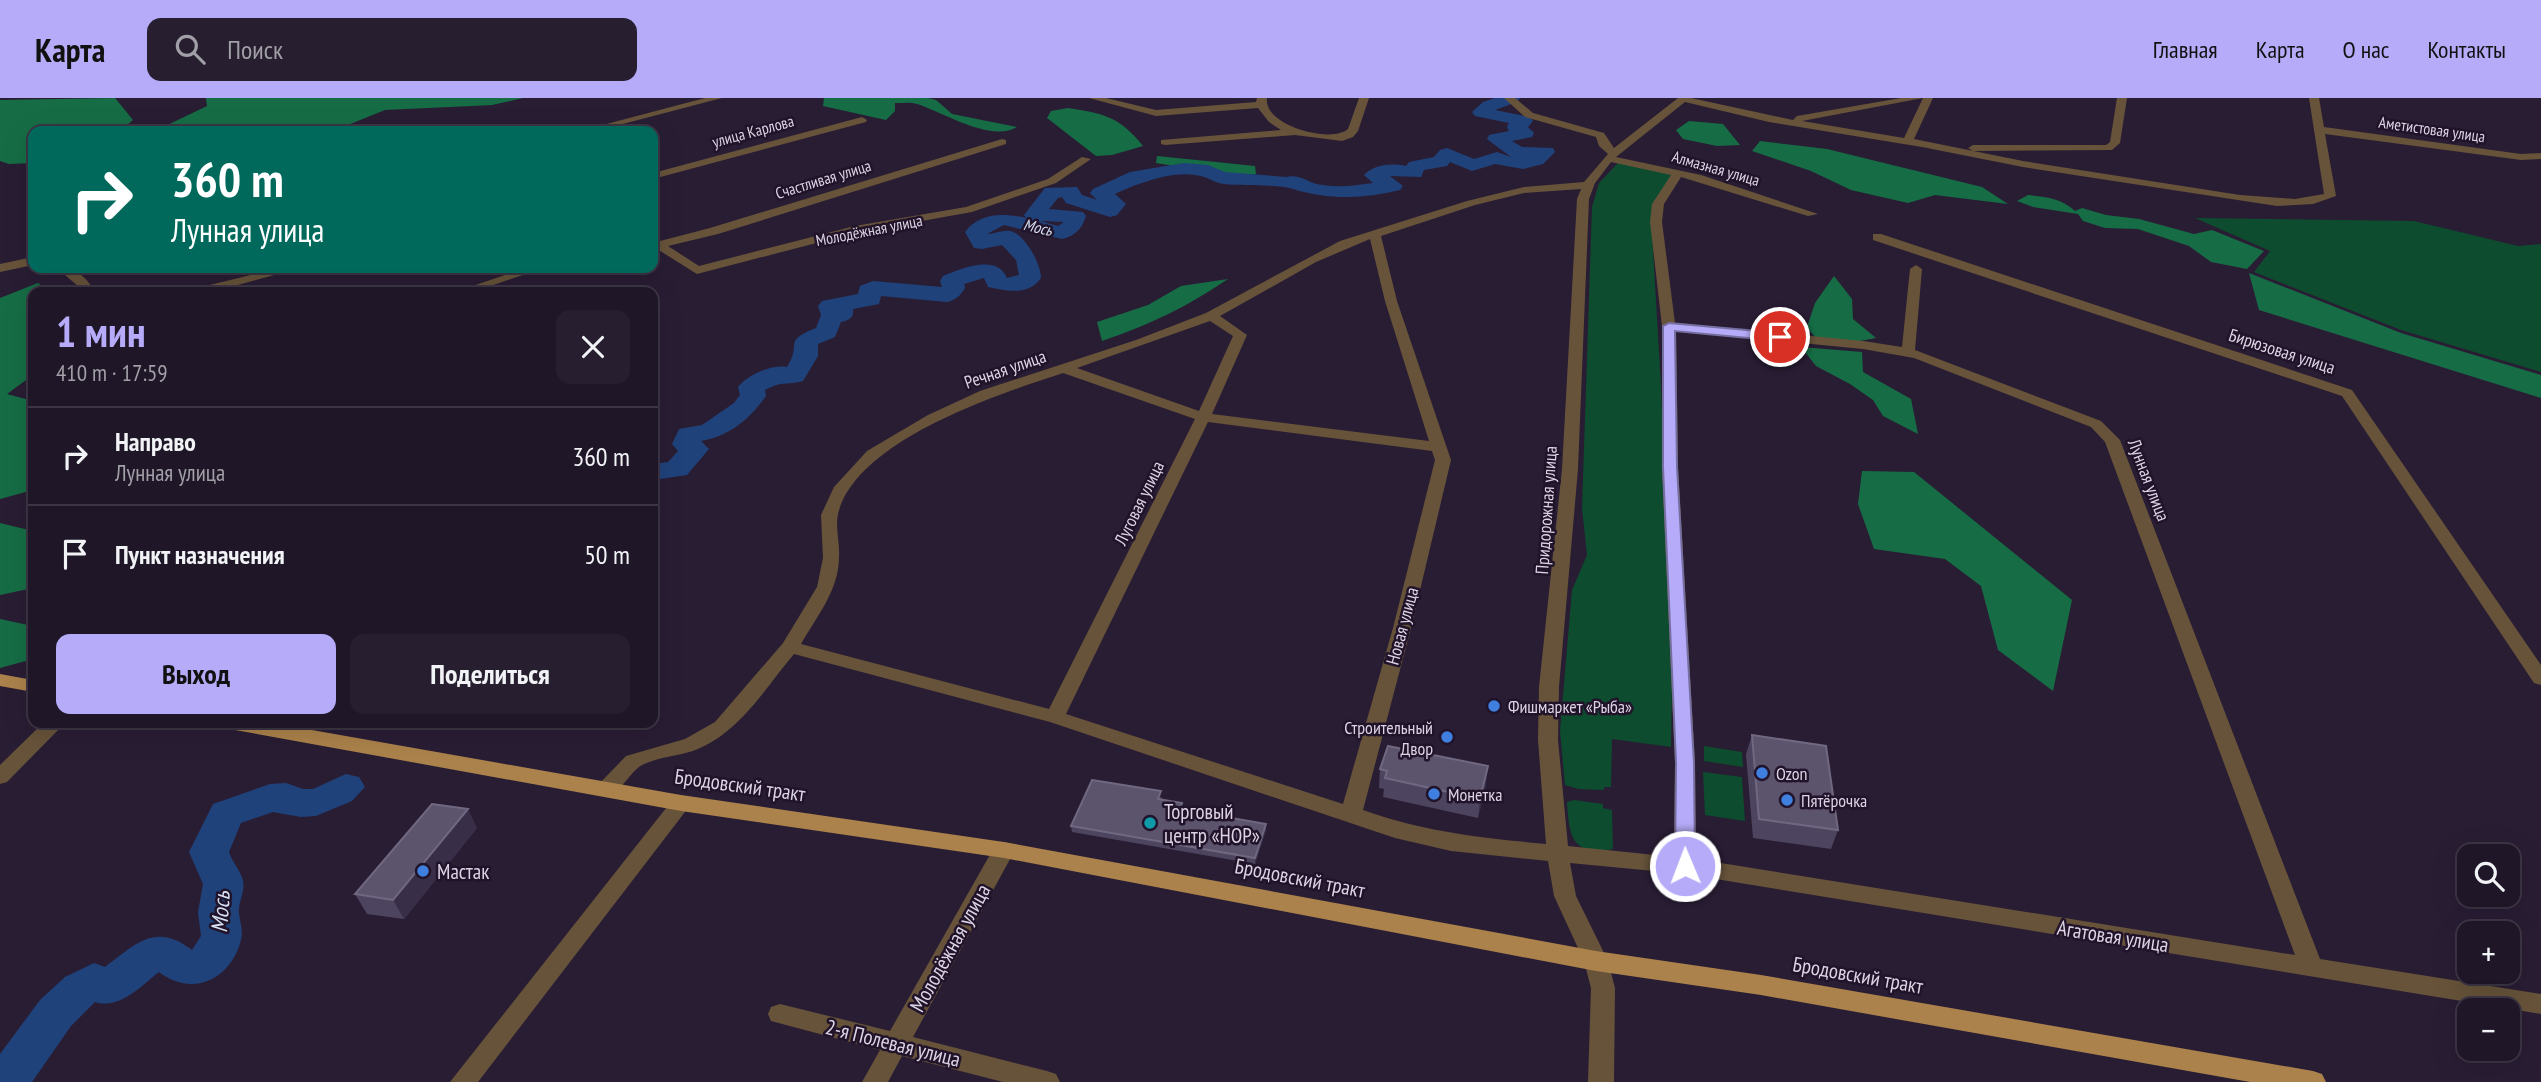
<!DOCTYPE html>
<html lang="ru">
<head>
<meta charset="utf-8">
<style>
  body { margin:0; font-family:"PT Sans Narrow",sans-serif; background:#271f2f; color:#f1f3f6; height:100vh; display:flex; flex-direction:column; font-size:26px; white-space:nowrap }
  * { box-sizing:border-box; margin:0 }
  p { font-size:23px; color:#a19fa7 }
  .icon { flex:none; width:38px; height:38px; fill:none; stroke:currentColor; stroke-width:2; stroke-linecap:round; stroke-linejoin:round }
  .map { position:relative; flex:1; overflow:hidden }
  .drawer { position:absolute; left:28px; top:189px; width:630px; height:441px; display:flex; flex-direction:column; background:#1f1627; border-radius:14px; box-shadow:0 7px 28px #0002,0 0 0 2px #3c3544 }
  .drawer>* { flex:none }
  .banner { position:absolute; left:28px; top:28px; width:630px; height:147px; border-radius:14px; box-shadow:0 7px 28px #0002,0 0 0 2px #3c3544; background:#00695c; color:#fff; overflow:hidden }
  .controls { position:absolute; left:2457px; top:746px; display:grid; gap:14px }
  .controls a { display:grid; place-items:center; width:63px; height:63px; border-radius:14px; background:#1f1627; box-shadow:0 7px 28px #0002,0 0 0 2px #3c3544; font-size:35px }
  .pin { position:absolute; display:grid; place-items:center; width:60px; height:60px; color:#fff; margin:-30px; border:4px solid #fff; border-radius:50%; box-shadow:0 2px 7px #0007 }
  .me { position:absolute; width:77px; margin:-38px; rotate:359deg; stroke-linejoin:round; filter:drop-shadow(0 0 5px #0008) }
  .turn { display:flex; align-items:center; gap:24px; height:147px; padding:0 28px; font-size:32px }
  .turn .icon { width:91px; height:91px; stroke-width:2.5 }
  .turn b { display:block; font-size:49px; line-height:60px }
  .round { display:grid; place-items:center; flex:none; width:74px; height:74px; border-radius:14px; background:#271f2f }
  .summary { display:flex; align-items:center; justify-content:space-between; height:119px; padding:0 28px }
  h1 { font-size:42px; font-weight:800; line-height:52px; color:#b6abf8 }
  .cta { display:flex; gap:14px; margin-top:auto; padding:14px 28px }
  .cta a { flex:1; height:80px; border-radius:14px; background:#b6abf8; color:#111; font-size:28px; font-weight:800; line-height:80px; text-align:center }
  .cta a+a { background:#271f2f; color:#f1f3f6 }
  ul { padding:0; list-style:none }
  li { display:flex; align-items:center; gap:21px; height:98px; padding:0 28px; border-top:2px solid #3c3544 }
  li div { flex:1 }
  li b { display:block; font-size:26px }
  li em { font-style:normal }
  header { display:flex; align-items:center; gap:42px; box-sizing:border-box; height:98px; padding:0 35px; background:#b6abf8; color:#111 }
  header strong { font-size:33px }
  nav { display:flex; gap:38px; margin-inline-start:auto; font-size:24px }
  .search { width:490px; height:63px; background:#271f2f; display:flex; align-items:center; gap:18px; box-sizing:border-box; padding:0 24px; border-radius:14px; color:#a19fa7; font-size:26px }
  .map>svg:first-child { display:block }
</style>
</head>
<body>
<header>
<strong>Карта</strong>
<div class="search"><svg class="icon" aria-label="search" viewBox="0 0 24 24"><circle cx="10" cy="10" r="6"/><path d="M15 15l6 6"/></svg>Поиск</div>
<nav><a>Главная</a><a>Карта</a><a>О нас</a><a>Контакты</a></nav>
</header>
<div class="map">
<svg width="2541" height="984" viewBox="0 0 2541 984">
  <rect width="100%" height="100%" fill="#291d34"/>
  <path fill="#0d4c2e" d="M1618,65L1666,73L1673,78L1652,135L1661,288L1672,583L1671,649L1612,641L1611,689H1604V692L1578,691L1565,687L1560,633L1572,492L1587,457L1582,410L1592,109L1599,85Z
    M2195,120L2414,123L2518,148L2541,146V274L2401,232L2254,174L2270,153Z
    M1704,648L1742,654L1743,669L1704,663Z
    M1703,674L1742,679L1745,723L1705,717Z
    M1574,702L1603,706V710L1612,712L1613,751C1571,759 1569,737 1567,704Z"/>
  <path fill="#166d45" d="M115,0L133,22L121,32L33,33V65L9,66L0,63V2Z
    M206,0H523L492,7L385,12L333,33H155L207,8Z
    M824,0H928L936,2L952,16L1017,29C991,45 943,14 917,6C911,4 902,5 895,5V13L886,22L823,8Z
    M1068,10C1103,15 1120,19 1143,48L1112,57L1096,58L1047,20L1051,13Z
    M1689,23L1723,26L1740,47L1717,48L1683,41L1676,32Z
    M1760,43L1827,51L1982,89L2008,106L1935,97L1908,105L1851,92L1811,73L1752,53Z
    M1157,58L1255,68L1256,76L1236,78L1156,65Z
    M2028,97C2046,99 2061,100 2075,113L2082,110L2106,117L2139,121L2194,136L2212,132L2264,153L2247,171L2211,164L2189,148L2138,131L2105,130L2083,123L2078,116L2033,109L2017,103Z
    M2249,175L2401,235L2541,277V300L2259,212Z
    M1834,178L1852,201L1853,221L1876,240L1854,244L1815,239L1807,229L1815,205Z
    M1228,181C1185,210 1151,226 1102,243L1097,224L1148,207L1181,188Z
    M38,185L51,194H33V277L7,296L33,303V392L0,401V200Z
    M1801,249L1862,254L1863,274L1911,301L1918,336L1883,318L1873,302L1850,286L1816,268Z
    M1862,373L1914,374L2072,502L2053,593L1998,552L1981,488L1945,461L1874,451L1858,406Z
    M0,425L33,433V490L0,497Z
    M0,521L33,528V561L0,570Z"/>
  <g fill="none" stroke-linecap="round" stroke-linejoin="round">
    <path fill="#20427b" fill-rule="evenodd" d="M1495,0H1520L1517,4L1495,12L1530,19L1533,23L1528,29L1534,35L1532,39L1512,43L1522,49L1553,50L1555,54L1543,66L1523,71L1495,66L1472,73L1450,64L1447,68L1424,72L1421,79L1390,78L1403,88L1400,92C1363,101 1329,102 1293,91C1277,86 1243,88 1224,86C1215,85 1211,81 1204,79C1178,70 1138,85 1115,96L1126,106L1117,117L1110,119L1066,105L1062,99L1058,100L1049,111L1083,114L1086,118C1082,131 1075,138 1062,141L1004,127L987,136C994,136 1003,132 1010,133C1025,136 1041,166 1041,180C1029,198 1006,193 988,189L984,180L964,186L965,190C960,198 956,202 947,204L881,198L879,206L853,211C854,220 849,222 841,224L835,239L818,246V258L803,283C785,288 784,282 765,292L766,298C751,320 729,339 701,343L709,351L687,377L653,382V366L668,364L678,353L672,346L679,331L702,327L734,305L740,297L738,289C747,277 772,266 787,269C803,245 781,244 816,230L821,217L818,208L822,203L858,196L860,188L873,183L942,189L940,183L943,178C960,171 997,155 1007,180L1019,177L1016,162L1002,147L982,151L974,150L965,134C980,114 1004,115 1026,120L1024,117L1045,90L1077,89L1082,97L1097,102L1090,95L1093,91L1130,74L1184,65L1208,67L1225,74L1286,79C1300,75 1309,86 1323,87C1340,90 1357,87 1373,85L1364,77C1375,66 1392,65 1406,68L1409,64L1434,59L1440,52L1447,50L1474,61L1497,54L1511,59L1487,41L1489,37L1509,33L1507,29L1509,25L1475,18L1472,14L1483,4ZM1040,123L1064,124L1058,128Z
      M346,676L359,679L365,689L352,703L316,718L301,719L273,714L241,725L229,754C232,764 241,773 243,783C245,792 240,801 239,810C238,821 244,830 241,842C231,881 193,900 159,874C142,887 120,912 95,904L71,928L32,984H0V956L40,902L65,879L94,865L105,869C136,846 155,824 192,852L201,838L198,814L203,786L189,754L213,706L270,686L286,685L303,691H313Z"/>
    <path fill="#67533a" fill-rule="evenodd" d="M705,0H722L596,33H580Z
      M1089,0H1106L1156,12L1256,4L1257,0H1267C1263,28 1332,46 1348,31L1359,0H1369L1358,33L1353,39L1342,43L1295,37L1165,47L1161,46V42L1281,32L1269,24L1258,10L1156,18Z
      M1504,0H1515L1533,15L1604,35L1614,50L1678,0H1691L1793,22L1797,18L1901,0H1923L1802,23L1904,40L1923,0H1933L1914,41L2023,63L2240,97L2295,101L2324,96L2309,0H2319L2324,29L2521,56L2541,55V61L2521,62L2325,36L2336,98L2313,106L2277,108L2023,69L1922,49L1769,24L1685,4L1616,59L1701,77L1818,116L1808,118L1681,79L1664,106L1662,124L1675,225L1863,243L1902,249L1910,171L1916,167L1922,171L1915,252L2101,323L2120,342L2320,861L2541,896V916L1685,776L1570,765L1576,798L1608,863L1615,890L1614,984H1588L1591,890L1584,863L1554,798L1548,763L1451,753L1395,740L1050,624L794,556C766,589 741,632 700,650C682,659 655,658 639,669C625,680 617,703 598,697L595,692L598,687L626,658L685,641L715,624L783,545L817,489L823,460L821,417L834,389L867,353L928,317L980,293L1136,242L1206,215L1340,143L1467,103L1524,89L1584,84L1608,56L1599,48L1596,39L1525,19ZM1611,64L1671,77L1652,106L1650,124L1662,228V369L1675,665L1674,759L1568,748L1558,642L1559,589L1578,371L1589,101L1595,85ZM1581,91L1577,101L1562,371L1539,589L1538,642L1546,746C1482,740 1424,734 1363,712L1411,530L1451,362L1397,203L1381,138L1475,107L1524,95ZM1370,141L1385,203L1429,343L1212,316L1247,237L1220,218L1316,164ZM1210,223L1233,238L1199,313L1077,270ZM1676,233L1863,251L1914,260L2091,329L2105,344L2295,857L1696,761L1695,665L1678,369ZM1063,275L1195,321L1049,611L801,546C817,518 839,492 839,459C840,445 835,429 838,416C856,342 999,296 1063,275ZM1208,324L1432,353L1435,362L1393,530L1343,706L1066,616Z
      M2117,0H2127L2120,45L2112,52L1973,53L1968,50L1973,47H2106L2110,44Z
      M862,19L867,22L866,24L653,81V75Z
      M1002,41L1006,42V46L718,136L668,148L699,168L855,128L966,109L1048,81L1082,59L1091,61L1056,85L972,114L855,135L697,176L657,151L653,152V139L660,143L710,130Z
      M1873,136H1881L2352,292L2541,567V587L2534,585L2342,298L1873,142Z
      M33,159V167L0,174V166Z
      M57,170C73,169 88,178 94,194H82L79,189Z
      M280,170H300L212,194H192L193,191Z
      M525,170H543L473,194H455Z
      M43,625H65L7,684L0,686V667Z
      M681,697L688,700L691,705L688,710L478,984H450L674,700Z
      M1004,744L1012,746L1015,752L913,939L1047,973L1056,976L1060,984H1003L902,958L888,984H862L880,952L771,923L768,916L771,909L780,906L890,933L996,746Z"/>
    <path fill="#ab824b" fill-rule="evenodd" d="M0,576L33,582V594L0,588Z
      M225,625H272L681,697L1004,744L1596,853L1761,877L2313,973L2322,976L2326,984H2250L1761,897L1596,873L1004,760L681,713L235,632L228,630Z"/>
  </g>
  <path fill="#4d455f" d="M1752,637L1838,732L1831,751L1753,740L1746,656Z
    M1380,671L1486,687L1478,720L1383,699L1384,691L1379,690Z
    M1162,699L1161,702L1182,705L1183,711L1266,732L1255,766L1072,734L1071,728Z
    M477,730L404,821L367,816L355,796Z"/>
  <path fill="#382e48" d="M1488,668L1486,687L1478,720L1480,701Z
    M468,711L477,730L404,821L393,802Z
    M1266,726V732L1255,766V760Z"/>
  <path fill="#5c546d" stroke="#706880" stroke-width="2" d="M1752,637L1826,648L1838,732L1759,721Z
    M1388,648L1488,668L1480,701L1385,680L1387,673L1380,671Z
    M1092,682L1161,693L1158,701L1182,705L1180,711L1266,726L1255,760L1071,728Z
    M432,706L468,711L393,802L355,796Z"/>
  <path fill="#b6abf8" stroke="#766fa1" stroke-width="2" d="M1669,225L1780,235L1786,239L1780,243L1675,233L1677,369L1694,665L1695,768L1692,774L1685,776L1678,774L1675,768L1676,665L1663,369V228Z"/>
  <g fill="#3f7fe0" stroke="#20132a" stroke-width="2.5">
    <circle cx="1494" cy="608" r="7"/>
    <circle cx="1447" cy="639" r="7"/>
    <circle cx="1762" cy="675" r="7"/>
    <circle cx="1434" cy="696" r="7"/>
    <circle cx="1787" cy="702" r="7"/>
    <circle cx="423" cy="773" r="7"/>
  </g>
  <circle fill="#0f9aa8" stroke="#20132a" stroke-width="2.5" cx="1150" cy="725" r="7"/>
  <g text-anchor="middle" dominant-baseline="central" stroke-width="5" stroke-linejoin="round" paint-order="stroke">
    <g font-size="16" fill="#dcd4e4" stroke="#20132a">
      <text transform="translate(2432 31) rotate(8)">Аметистовая улица</text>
      <text transform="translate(753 33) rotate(-15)">улица Карлова</text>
      <text transform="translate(1716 70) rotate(16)">Алмазная улица</text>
      <text transform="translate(823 81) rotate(-17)">Счастливая улица</text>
      <text transform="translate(869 132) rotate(-11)">Молодёжная улица</text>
    </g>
    <g font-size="16" font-style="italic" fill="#d3def0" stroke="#20132a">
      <text transform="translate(1038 129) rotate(13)">Мось</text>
    </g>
    <g font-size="18" fill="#dcd4e4" stroke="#20132a">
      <text transform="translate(2282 253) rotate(18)">Бирюзовая улица</text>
      <text transform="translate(1005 271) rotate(-19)">Речная улица</text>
      <text transform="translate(2149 382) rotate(69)">Лунная улица</text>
      <text transform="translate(1139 405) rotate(-64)">Луговая улица</text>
      <text transform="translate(1546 412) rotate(-86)">Придорожная улица</text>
      <text transform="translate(1402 528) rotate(-75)">Новая улица</text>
    </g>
    <g font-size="18" fill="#dcd4e4" stroke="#20132a" text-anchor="start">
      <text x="1508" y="608">Фишмаркет «Рыба»</text>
      <text x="1433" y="629" text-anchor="end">Строительный<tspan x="1433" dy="21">Двор</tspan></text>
      <text x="1776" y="675">Ozon</text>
      <text x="1448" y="696">Монетка</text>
      <text x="1801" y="702">Пятёрочка</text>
    </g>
    <g font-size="21" fill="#dcd4e4" stroke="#20132a">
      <text transform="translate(740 687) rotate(8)">Бродовский тракт</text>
      <text transform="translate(1300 780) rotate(11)">Бродовский тракт</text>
      <text transform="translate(2113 838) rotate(9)">Агатовая улица</text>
      <text transform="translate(950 850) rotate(-61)">Молодёжная улица</text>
      <text transform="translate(1858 877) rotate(10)">Бродовский тракт</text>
      <text transform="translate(893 945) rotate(14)">2-я Полевая улица</text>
    </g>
    <g font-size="21" fill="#dcd4e4" stroke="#20132a" text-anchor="start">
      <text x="1164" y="713">Торговый<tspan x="1164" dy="24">центр «НОР»</tspan></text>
      <text x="437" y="773">Мастак</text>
    </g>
    <g font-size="23" font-style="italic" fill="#d3def0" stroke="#20132a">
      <text transform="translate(220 814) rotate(-86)">Мось</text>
    </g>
  </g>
</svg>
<div class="controls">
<a><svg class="icon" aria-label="search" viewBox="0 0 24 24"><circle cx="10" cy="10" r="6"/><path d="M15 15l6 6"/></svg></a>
<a>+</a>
<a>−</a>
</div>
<div class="pin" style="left:1780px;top:239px;background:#d93025"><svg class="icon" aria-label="arrive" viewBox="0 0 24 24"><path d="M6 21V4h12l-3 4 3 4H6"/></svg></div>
<svg class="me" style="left:1685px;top:768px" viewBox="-20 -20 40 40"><circle r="17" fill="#b6abf8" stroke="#fff" stroke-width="3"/><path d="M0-11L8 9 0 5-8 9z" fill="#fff"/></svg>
<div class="banner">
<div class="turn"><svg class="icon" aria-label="right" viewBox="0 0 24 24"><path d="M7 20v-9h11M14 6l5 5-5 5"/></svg><div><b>360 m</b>Лунная улица</div></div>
</div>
<section class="drawer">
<div class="summary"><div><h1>1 мин</h1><p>410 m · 17:59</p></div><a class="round"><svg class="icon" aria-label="close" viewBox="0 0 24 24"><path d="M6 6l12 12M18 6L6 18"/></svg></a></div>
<ul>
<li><svg class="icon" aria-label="right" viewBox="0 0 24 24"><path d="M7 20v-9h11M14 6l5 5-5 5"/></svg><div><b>Направо</b><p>Лунная улица</p></div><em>360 m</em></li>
<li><svg class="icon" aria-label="arrive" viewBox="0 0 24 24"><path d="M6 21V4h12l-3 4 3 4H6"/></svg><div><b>Пункт назначения</b></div><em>50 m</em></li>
</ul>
<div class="cta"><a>Выход</a><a>Поделиться</a></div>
</section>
</div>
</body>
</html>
